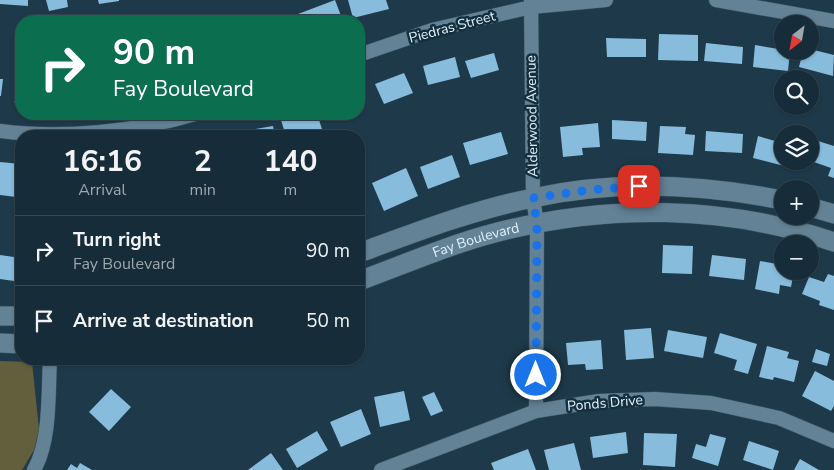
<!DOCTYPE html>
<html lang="en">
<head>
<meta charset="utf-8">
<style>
  body { margin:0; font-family:"Nunito Sans",sans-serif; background:#233843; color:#f1f3f6; height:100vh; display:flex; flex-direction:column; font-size:19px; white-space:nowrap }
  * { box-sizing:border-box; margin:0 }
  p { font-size:16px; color:#9ea7ae }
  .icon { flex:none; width:28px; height:28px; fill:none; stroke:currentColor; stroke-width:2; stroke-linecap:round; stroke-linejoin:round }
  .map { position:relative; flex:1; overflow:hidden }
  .sheet { position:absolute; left:15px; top:130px; width:350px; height:235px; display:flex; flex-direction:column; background:#162c38; border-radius:20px; box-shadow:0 1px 4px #0004,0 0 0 1px #354853 }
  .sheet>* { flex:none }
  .top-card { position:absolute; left:15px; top:15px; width:350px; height:105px; border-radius:20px; box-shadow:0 1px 4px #0004,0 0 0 1px #354853; background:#0b6e4f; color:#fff; overflow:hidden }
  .needle { width:32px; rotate:211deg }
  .fabs { position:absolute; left:774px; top:15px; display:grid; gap:10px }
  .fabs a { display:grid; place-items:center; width:45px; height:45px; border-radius:50%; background:#162c38; box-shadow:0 1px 4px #0004,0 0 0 1px #354853; font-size:25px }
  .pin { position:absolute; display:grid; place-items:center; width:42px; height:42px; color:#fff; margin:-21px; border-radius:10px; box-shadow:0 2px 8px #0006 }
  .me { position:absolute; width:55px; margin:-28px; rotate:0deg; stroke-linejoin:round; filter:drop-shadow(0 0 4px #0008) }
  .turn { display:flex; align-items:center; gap:18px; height:105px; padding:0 15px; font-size:22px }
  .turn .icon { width:65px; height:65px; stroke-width:2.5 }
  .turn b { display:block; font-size:35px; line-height:42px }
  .eta { display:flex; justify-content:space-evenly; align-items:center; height:85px; text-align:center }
  .eta b { font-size:30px; font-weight:700; line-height:35px }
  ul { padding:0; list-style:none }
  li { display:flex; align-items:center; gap:15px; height:70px; padding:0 15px; border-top:1px solid #354853 }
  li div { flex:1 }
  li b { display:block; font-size:19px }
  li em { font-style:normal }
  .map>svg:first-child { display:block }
</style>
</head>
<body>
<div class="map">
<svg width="834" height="470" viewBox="0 0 834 470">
  <rect width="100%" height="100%" fill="#1e3a4a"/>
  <path fill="#635e3b" d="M0,361L32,362L39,429L34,450L22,470H0Z"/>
  <path fill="#87bcdd" d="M0,0H28V6L0,4Z
    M46,0H67L68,7L49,11Z
    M98,0H119V1L99,4Z
    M335,0L343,21H300L298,14Z
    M348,0H386L389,9L353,18Z
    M659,34L698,35V61L658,60Z
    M606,38L646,39V57H607Z
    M706,43L743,47L742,64L704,61Z
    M755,45L790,51L788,71L753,67Z
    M810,49L834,55L833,76L799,67L803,51H810Z
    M494,53L499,70L471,78L465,61Z
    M455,57L460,77L428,85L423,66Z
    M404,73L413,93L384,104L375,84Z
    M15,78H21V104L14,103Z
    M0,79H3L1,96H0Z
    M359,99L363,110L359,112Z
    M292,114H317L322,129L297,136H286L280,117Z
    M330,114H352L332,121Z
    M612,120L647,122L646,141L612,139Z
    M598,123L600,147L582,148L583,155L563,157L560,127Z
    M273,126L275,136H233L232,133Z
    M660,126L686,127L685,134L695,135L693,155L658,153Z
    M706,131L743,134L742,153L705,151Z
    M501,132L508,154L470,165L463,143Z
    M758,136L782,143V161H794L792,168L753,158Z
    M818,141L834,146V178L828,176L831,168L811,161Z
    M452,155L460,177L428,189L420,167Z
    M0,162L21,164V190L17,189L16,197L0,195Z
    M406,168L418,196L384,211L372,183Z
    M359,186L365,202L359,204Z
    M663,245L693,246L692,274L662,273Z
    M0,255L21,258V282L0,279Z
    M712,255L746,259L744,280L709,276Z
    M760,261L782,265V271H794L791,287L780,285L779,294L755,289Z
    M828,274L834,276V310L819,305L820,301L802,294L809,277L824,282Z
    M651,328L654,358L626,360L624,330Z
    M668,330L707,337L703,358L664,351Z
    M720,333L757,344L748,374L734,370L737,360L714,353Z
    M601,340L603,369L586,370L585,364L568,365L566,343Z
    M767,346L789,352L787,358L799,361L794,382L774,377L773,380L759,377Z
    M816,349L830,354L827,366L812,362Z
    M815,371L834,381V406L831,411L802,396Z
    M111,389L131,407L109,431L89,412Z
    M404,391L410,420L380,427L374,397Z
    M434,392L443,411L431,416L422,397Z
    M361,409L371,434L341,447L330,422Z
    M317,431L328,450L297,468L286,449Z
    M626,432L628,453L593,458L590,437Z
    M644,433L677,434L675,467L643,465Z
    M710,434L726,438L718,466L692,458L696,444L706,447Z
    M749,441L779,451L773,470L743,460Z
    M574,443L581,470H549L544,450Z
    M528,449L536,470H494L491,463Z
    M271,453L283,470H248Z
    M800,459L819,470H794Z
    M80,463L92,470H67L71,464L77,468Z"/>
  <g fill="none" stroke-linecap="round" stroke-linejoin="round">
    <defs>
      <path id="minor" d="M531,0L533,198L537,224L536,411
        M716,0L834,21
        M359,55L432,30L531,7L606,0
        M0,131C63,139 134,132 195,114
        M34,470C51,440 48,392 50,359
        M381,470L536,411L599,401L655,399L711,403L779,418L834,441"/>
      <g id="secondary">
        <path d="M810,207L834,214"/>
        <path d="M359,253C416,232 473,210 533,198C614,180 701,184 782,200"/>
        <path id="s1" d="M359,281C405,264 451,244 498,232C608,204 726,205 834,242"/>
        <path d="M0,316H21"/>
        <path d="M0,343L21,344"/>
      </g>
    </defs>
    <use href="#minor" stroke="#3e5765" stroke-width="15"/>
    <use href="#secondary" stroke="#3e5765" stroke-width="20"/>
    <use href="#minor" stroke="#648295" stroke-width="14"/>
    <use href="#secondary" stroke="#648295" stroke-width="19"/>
  </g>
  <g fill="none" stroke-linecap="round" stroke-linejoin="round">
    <path stroke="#1a73e8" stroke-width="9" stroke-dasharray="0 16.2" d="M536,375L537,224L533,198L589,190L639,186"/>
  </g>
  <g text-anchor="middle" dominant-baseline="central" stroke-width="5" stroke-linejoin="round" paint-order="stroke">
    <g font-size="14" fill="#e2f2fc" stroke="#132f3f">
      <text transform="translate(452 27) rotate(-15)">Piedras Street</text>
      <text transform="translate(532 116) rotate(-91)">Alderwood Avenue</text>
      <text stroke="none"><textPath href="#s1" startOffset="124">Fay Boulevard</textPath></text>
      <text transform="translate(605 403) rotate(-5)">Ponds Drive</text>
    </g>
  </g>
</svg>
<div class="fabs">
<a><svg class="needle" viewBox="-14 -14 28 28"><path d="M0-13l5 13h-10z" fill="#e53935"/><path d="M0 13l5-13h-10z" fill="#9ea7ae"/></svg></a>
<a><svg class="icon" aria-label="search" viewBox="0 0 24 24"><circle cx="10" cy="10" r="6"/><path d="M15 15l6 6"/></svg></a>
<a><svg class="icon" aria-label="layers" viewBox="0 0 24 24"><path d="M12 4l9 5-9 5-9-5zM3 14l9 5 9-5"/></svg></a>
<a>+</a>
<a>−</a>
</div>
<div class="pin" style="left:639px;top:186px;background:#d93025"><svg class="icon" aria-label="arrive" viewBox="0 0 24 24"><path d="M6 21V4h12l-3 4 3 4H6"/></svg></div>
<svg class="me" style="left:536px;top:375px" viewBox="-20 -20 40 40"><circle r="17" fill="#1a73e8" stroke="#fff" stroke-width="3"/><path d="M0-11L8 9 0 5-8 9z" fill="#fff"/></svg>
<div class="top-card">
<div class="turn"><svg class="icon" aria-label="right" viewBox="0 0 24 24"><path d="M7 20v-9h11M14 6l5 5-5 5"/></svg><div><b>90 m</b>Fay Boulevard</div></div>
</div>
<section class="sheet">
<div class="eta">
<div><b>16:16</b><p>Arrival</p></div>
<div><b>2</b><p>min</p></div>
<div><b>140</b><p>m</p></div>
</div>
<ul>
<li><svg class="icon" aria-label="right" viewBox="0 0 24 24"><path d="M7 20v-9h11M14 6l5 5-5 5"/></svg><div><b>Turn right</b><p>Fay Boulevard</p></div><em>90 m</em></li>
<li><svg class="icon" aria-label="arrive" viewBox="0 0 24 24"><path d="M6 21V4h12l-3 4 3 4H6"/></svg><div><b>Arrive at destination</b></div><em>50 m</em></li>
</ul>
</section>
</div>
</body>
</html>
